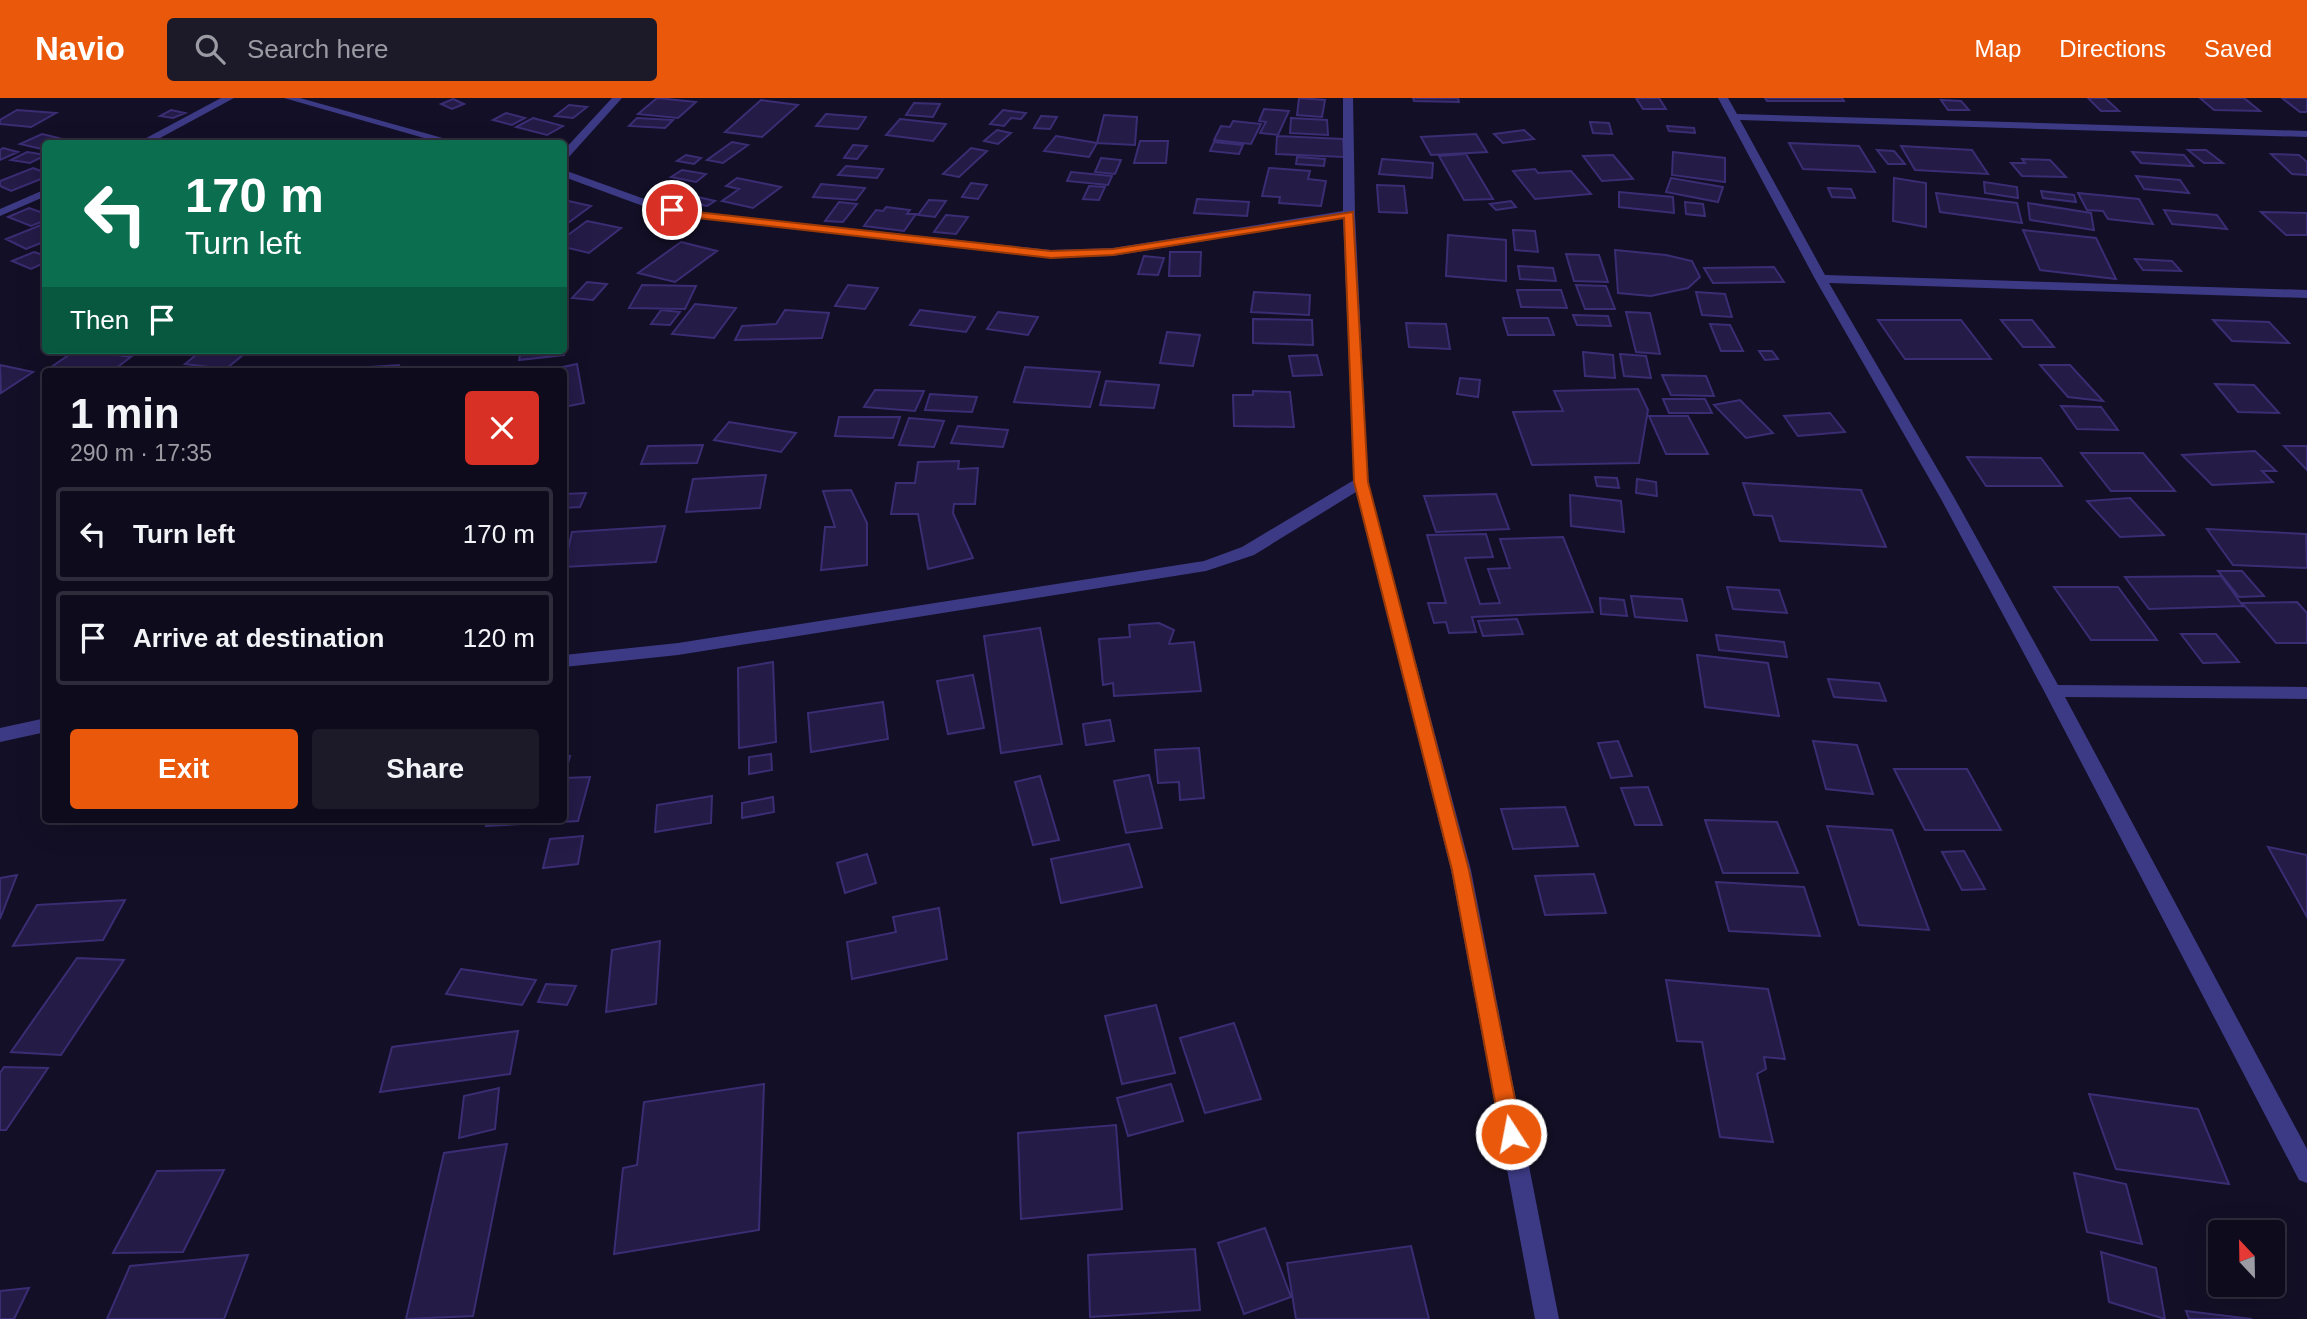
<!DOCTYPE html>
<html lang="en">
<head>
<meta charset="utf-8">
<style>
  body { margin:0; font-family:Helvetica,sans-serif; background:#1c1929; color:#f1f3f6; height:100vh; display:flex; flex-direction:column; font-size:26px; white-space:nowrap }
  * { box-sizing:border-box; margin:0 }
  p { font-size:23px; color:#9b9ba3 }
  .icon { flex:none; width:38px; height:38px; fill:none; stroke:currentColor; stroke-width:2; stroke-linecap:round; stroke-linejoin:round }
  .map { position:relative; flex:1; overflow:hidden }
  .side { position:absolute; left:42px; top:270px; width:525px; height:455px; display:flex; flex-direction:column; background:#0e0b1c; border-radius:7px; box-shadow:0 7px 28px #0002,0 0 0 2px #2e2b3b }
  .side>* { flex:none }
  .banner { position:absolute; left:42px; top:42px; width:525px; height:214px; border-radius:7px; box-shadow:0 7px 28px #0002,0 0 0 2px #2e2b3b; background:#0b6e4f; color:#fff; overflow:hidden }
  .needle { width:46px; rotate:338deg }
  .controls { position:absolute; left:2208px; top:1122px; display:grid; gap:14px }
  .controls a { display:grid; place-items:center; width:77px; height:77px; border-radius:7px; background:#0e0b1c; box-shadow:0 7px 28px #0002,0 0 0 2px #2e2b3b; font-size:35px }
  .pin { position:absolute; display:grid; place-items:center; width:60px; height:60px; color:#fff; margin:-30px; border:4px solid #fff; border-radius:50%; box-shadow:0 2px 7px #0007 }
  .me { position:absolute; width:77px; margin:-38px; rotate:349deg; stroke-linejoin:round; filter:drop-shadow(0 0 5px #0008) }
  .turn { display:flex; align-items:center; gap:24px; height:147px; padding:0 28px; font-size:32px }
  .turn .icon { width:91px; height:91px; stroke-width:2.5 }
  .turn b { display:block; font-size:49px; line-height:60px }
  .then { display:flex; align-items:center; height:66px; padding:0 28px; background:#0003; gap:14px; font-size:26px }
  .round { display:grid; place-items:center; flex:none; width:74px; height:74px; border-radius:7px; background:#1c1929 }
  .overview { display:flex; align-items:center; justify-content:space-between; height:119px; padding:0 28px }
  h1 { font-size:42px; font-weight:700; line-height:52px }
  .action { display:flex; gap:14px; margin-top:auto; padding:14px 28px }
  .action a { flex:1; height:80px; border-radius:7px; background:#ea580c; color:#fff; font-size:28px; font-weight:700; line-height:80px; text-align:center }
  .action a+a { background:#1c1929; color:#f1f3f6 }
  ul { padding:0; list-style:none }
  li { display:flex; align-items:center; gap:21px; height:94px; margin:0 14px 10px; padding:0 14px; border:4px solid #2e2b3b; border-radius:7px }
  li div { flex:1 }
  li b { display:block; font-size:26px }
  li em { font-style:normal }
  header { display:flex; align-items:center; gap:42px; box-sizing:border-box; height:98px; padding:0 35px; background:#ea580c; color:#fff }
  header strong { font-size:33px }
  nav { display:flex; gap:38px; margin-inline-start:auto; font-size:24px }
  .search { width:490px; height:63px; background:#1c1929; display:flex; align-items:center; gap:18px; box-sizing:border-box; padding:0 24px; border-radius:7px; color:#9b9ba3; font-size:26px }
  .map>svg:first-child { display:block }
</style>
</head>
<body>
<header>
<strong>Navio</strong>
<div class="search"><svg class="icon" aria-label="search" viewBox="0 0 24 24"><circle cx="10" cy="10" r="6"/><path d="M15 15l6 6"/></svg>Search here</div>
<nav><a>Map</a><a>Directions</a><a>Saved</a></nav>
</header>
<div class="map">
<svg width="2307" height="1221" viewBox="0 0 2307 1221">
  <rect width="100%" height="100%" fill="#130f26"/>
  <path fill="#241b47" stroke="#3b2d73" stroke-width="2" d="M657,0L696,4L678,20L638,16Z
    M1299,0L1325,2L1322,19L1297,17Z
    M1413,0H1458L1459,4L1414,3Z
    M1636,0H1659L1666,11H1643Z
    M1765,0H1842L1844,3H1767Z
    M2088,0H2105L2119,13H2101Z
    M2200,0H2244L2260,13L2214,12Z
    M2282,0H2307V14H2300Z
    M453,1L464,6L452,11L441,6Z
    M761,2L798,7L762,39L725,34Z
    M1941,2L1961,3L1969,12H1948Z
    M914,5L940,6L933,19L906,17Z
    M569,7L587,9L573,20L555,18Z
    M1264,11L1289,13L1278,37L1260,35L1266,24L1259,23Z
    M17,12L56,15L31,29L0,26V22Z
    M171,12L185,15L173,20L160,18Z
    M1003,12L1026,15L1021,21L1011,20L1004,28L990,26Z
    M506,15L525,20L512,27L493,22Z
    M826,16L866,19L858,31L816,28Z
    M1104,17L1137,19L1135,47L1097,45Z
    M1041,18L1057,19L1050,31L1034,30Z
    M533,20L563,28L547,37L516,29Z
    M637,20L673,22L665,30L629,28Z
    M1291,20L1327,22L1328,37L1290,35Z
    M900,21L946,26L933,43L886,37Z
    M1233,23L1261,26L1251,46L1214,42L1221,28L1230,29Z
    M1590,24L1609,25L1612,36L1593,35Z
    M1667,28L1694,30L1695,35L1669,33Z
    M997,32L1011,35L998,46L984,43Z
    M1524,32L1534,41L1503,45L1494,36Z
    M42,36L67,42L59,46H46V52L20,46Z
    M1476,36L1487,54L1431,57L1421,39Z
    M1056,38L1097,45L1089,59L1044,53Z
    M1277,38L1343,41L1344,59L1276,56Z
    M1140,43H1168L1166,65H1134Z
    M732,44L748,47L723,65L707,62Z
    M1214,44L1243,47L1239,56L1210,53Z
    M1789,45L1859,48L1875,74L1803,71Z
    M853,47L867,48L857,61L844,60Z
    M1901,48L1972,52L1988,76L1915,72Z
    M3,50L18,54L0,62V52Z
    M971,50L987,53L959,79L943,76Z
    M1877,52L1894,53L1905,66H1888Z
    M2188,52H2206L2223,65H2204Z
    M27,54L46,57L30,65L11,62Z
    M1673,54L1725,60V84L1672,77Z
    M2132,54L2184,57L2193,68L2141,65Z
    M1466,56L1493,101L1464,102L1439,58Z
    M2271,56L2299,57L2307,64V77L2292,76Z
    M686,57L701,60L694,66L677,63Z
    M1613,57L1633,81L1602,83L1583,58Z
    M1297,59L1325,61L1324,68L1296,66Z
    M1101,60L1121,62L1115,76L1095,74Z
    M1382,61L1433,65L1432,80L1379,76Z
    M2022,61L2050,62L2066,79L2022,78L2011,65H2025Z
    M846,68L883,71L877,80L838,77Z
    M33,70L46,75V79L11,93L0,88V83Z
    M1269,70L1310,73L1308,81L1326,83L1321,108L1279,105L1280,99L1262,98Z
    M1535,71L1538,75L1571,73L1591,96L1535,101L1513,73Z
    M682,72L706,76L696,84L671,79Z
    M1071,74L1112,78L1108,87L1067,83Z
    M2136,78L2180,82L2189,95L2144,91Z
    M737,80L781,89L753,110L722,103L739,91L726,88Z
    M1671,80L1723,89L1718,104L1666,94Z
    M1894,80L1926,85V129L1893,123Z
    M1984,84L2017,89L2018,100L1985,95Z
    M971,85L987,87L978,101L962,99Z
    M821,86L865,90L856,102L813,99Z
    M1377,87L1404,88L1407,115L1379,114Z
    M1089,88L1105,89L1099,102L1083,101Z
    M1828,90L1851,91L1855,100L1832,99Z
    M2041,93L2074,97L2076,104L2043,100Z
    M1619,94L1673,99L1674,115L1619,109Z
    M1936,95L2017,105L2022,125L1940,114Z
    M2078,95L2139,101L2153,126L2108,121L2103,113L2087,112Z
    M698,99L715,103L707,108L691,105Z
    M1197,101L1249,104L1247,118L1194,115Z
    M564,102L591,108L564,128Z
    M929,102L946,103L935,119L918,117Z
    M1511,103L1516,109L1496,112L1490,106Z
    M839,104L857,106L843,124L825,123Z
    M1685,104L1703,106L1705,118L1686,116Z
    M2028,105L2091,115L2094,132L2030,122Z
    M886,109L910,112L907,116H916L904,133L864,128L876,112L883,113Z
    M29,110L46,116V122L31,128L8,119Z
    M2164,112L2217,117L2227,131L2172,126Z
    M2261,114L2307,115V137H2286Z
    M946,117L968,119L956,136L934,134Z
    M587,123L621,130L589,155L564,149V140Z
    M46,125V143L26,151L6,141Z
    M1513,132L1535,133L1538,154L1515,152Z
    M2023,132L2096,140L2116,181L2040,172Z
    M1448,137L1506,142V183L1446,178Z
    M681,144L717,153L675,184L638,175Z
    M1615,152L1666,157L1692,163L1700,179L1688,190L1651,198L1618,195Z
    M34,154L46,158V164L31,171L12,163Z
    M1170,154H1201L1200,178H1169Z
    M1566,156L1599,157L1608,184L1574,183Z
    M1144,158L1164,160L1158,177L1138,176Z
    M2135,161L2172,163L2181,173L2143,172Z
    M1518,168L1553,170L1556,183L1520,181Z
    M1774,169L1784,184L1713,185L1704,170Z
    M587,184L607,186L593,202L572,200Z
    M642,187L696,188L685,211L629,210Z
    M848,187L878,190L865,211L835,208Z
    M1576,187L1606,188L1615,211H1585Z
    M1517,192H1561L1567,210L1521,209Z
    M1254,194L1310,197L1309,217L1251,214Z
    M1696,194L1725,196L1732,219L1702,217Z
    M695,206L736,210L714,240L672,236Z
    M661,212L680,214L670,227L651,226Z
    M785,212L829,215L822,240L735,242L742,228L776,226Z
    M920,212L975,219L966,234L910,227Z
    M998,214L1038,219L1028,237L987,231Z
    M1626,214L1650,215L1660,256L1636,254Z
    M1573,217L1608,218L1611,228L1577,227Z
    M1503,220H1548L1554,237H1508Z
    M1253,221L1312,222L1313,247L1253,245Z
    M1878,222H1961L1991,261H1905Z
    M2001,222H2032L2054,249H2023Z
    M2213,222L2269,224L2289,245L2232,243Z
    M1406,225L1446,226L1450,251L1409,249Z
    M1710,226L1730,227L1743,253H1721Z
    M1167,234L1200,237L1193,268L1160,265Z
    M566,240L564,257L519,262L521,252H564Z
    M76,252H84L131,259L112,273L44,274Z
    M202,252H249L226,271L185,266Z
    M1759,253H1772L1778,261L1765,262Z
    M1583,254L1613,257L1615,280L1585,278Z
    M1620,256L1646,258L1651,280L1624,278Z
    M1317,257L1322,277L1293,278L1289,258Z
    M577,266L584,305L564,309V273H544Z
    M0,267L33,274L1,295Z
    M399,267L397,273H337L338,271Z
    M2040,267H2070L2103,303L2068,299Z
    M1025,269L1100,274L1090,309L1014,304Z
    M1662,277L1706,278L1714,298L1671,297Z
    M1460,280L1480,282L1478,299L1457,296Z
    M1106,283L1159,287L1154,310L1100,307Z
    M2215,286L2254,287L2279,315L2238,314Z
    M1638,291L1648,312L1639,365L1532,367L1513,314L1563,313L1554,293Z
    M875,292L924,293L915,313L864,309Z
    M1253,293L1290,294L1294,329L1234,328L1233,297H1253Z
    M930,296L977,299L972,314L925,312Z
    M1663,301H1705L1712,315H1669Z
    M1740,302L1773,335L1746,340L1714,307Z
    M2061,308L2101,309L2118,332L2077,331Z
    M1830,315L1845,334L1798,338L1784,318Z
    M1649,318H1688L1708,356H1666Z
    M839,319H900L893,340L835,338Z
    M909,320L944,323L934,349L899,347Z
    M729,324L796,335L781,354L714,342Z
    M958,328L1008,332L1003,349L951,345Z
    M703,347L697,365L641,366L648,348Z
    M2284,348H2307V372Z
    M2255,353L2276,373H2262L2273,384L2212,387L2182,357Z
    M2081,355H2143L2175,393H2111Z
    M1967,359L2041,360L2062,388H1986Z
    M959,363L958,371L978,370L975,406H954L953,415L973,460L928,471L918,416H891L896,385H915L918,364Z
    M766,377L760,410L686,414L693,381Z
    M1595,379L1617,380L1619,390L1597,388Z
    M1637,381L1656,384L1657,398L1636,395Z
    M1743,385L1861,392L1886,449L1780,443L1772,418L1754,417Z
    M851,392L867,425V467L821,472L825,429H835L823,393Z
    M586,395L580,409L564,410V396Z
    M1496,396L1509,431L1436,434L1424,398Z
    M1570,397L1621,403L1624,434L1571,428Z
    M2130,400L2164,437L2120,439L2087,403Z
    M665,428L656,464L564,469L572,434Z
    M2207,431L2306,436L2307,470L2233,467Z
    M1486,436L1493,459L1465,460L1480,506L1500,505L1488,471L1510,470L1500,441L1563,439L1593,514L1472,519L1476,534L1449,535L1446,524L1434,525L1428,505H1446L1427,437Z
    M2218,473H2242L2264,498L2239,499Z
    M2221,478L2243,508L2149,511L2125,479Z
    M1727,489L1779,492L1787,515L1733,511Z
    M2054,489H2118L2157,542H2091Z
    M1631,498L1682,501L1687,523L1635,519Z
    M1600,500L1624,502L1627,518L1601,516Z
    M2297,504L2307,515V545H2276L2242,505Z
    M1517,521L1523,536L1483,538L1478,523Z
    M1159,525L1174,532L1169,546L1194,544L1201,593L1114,598L1113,585L1103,587L1099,541L1130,539L1129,527Z
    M1040,530L1062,646L1001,655L984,538Z
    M2181,536H2216L2239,564L2203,565Z
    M1716,537L1784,544L1787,559L1719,552Z
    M1697,557L1768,565L1779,618L1705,609Z
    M773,564L776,644L739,650L738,570Z
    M973,577L984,630L948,636L937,583Z
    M1828,581L1879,585L1886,603L1834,599Z
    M883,604L888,641L811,654L808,615Z
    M1110,622L1114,643L1086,647L1083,626Z
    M1618,643L1632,678L1611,680L1598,645Z
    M1813,643L1857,647L1873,696L1826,691Z
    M1199,650L1204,700L1180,702L1179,684L1158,685L1155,652Z
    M771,656L772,672L749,676V659Z
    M564,658H570L564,680L590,679L578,723L486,728L488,721H564Z
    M1894,671H1967L2001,732H1925Z
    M1149,677L1162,730L1126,735L1114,683Z
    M1040,678L1059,742L1033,747L1015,684Z
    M1648,689L1662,727H1635L1621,690Z
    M712,698L711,725L655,734L657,707Z
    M773,699L774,714L742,720V705Z
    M1565,709L1578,748L1513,751L1501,711Z
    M1705,722L1777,724L1798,775H1723Z
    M1827,728L1892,732L1929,832L1859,827Z
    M583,738L578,766L543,770L550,741Z
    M1129,746L1142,789L1061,805L1051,761Z
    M2268,749L2307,757V819Z
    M1964,753L1985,791L1962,792L1942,754Z
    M867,756L876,785L845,795L837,765Z
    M1594,776L1606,815L1545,817L1535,778Z
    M17,777L0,821V780Z
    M1716,784L1804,789L1820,838L1729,833Z
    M125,802L103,842L13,848L37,807Z
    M939,810L947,861L852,881L847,844L896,834L893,819Z
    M660,843L656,906L606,914L612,852Z
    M77,860L124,862L61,957L11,954Z
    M461,871L536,882L522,907L446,896Z
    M1666,882L1768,891L1785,961L1764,959L1766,971L1757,976L1773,1044L1720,1039L1702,944L1677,943Z
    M546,886L576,888L567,907L538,904Z
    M1156,907L1175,975L1122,986L1105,918Z
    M1234,925L1261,1001L1205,1015L1180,940Z
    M518,933L510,976L380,994L392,949Z
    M4,969L48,970L6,1032H0V975Z
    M764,986L759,1132L614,1156L623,1070L637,1067L644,1004Z
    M1171,986L1183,1023L1128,1038L1117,1000Z
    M499,990L495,1031L459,1040L464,998Z
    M2089,996L2198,1011L2229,1086L2116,1071Z
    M1116,1027L1122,1111L1021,1121L1018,1035Z
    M507,1046L473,1218L406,1221L444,1055Z
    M224,1072L183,1154L113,1155L157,1073Z
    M2074,1075L2126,1086L2142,1146L2087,1134Z
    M1265,1130L1291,1199L1244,1216L1218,1145Z
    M1411,1148L1429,1221H1296L1287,1165Z
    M1195,1151L1200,1212L1090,1219L1088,1157Z
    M2101,1154L2156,1170L2165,1221L2109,1204Z
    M248,1157L224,1221H107L130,1168Z
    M29,1190L14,1221H0V1193Z
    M2186,1213L2252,1221H2189Z"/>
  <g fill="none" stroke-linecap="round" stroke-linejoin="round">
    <path fill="#3d3a85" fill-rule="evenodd" d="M221,0H234L149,46H135Z
      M284,0H300L464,46H445Z
      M612,0H622L568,60L564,61V52Z
      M1343,0H1353L1355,116L1368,384L1471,772L1559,1221H1535L1451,772L1356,394L1254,457L1206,473L678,557L564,569V557L678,545L1204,463L1242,449L1354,382L1343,120L1113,158L1051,160L697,120L643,108L564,79V72L650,103L697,114L1051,152L1113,150L1343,113Z
      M1718,0H1728L1737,16L2307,33V39L1740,22L1825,177L2307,192V200L1829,185L1955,401L2058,587L2307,589V601L2065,599L2307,1051V1085L2299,1082L2044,593L1941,401L1815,181Z
      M46,91V98L0,118V111Z
      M46,620V634L0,644V630Z"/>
  </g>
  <path fill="#ea580c" stroke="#983908" stroke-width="2" d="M672,109L697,114L1051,153L1113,151L1353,114L1368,384L1469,772L1522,1036L1519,1043L1511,1046L1504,1043L1501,1036L1452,772L1354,384L1344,120L1113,157L1051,160L697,120L668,114L667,112Z"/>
</svg>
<div class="controls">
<a><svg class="needle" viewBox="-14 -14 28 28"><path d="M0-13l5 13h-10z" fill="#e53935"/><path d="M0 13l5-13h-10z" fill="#9b9ba3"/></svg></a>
</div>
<div class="pin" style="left:672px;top:112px;background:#d93025"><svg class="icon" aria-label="arrive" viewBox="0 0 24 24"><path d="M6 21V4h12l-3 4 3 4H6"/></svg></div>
<svg class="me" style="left:1511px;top:1036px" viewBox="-20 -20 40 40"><circle r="17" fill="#ea580c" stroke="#fff" stroke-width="3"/><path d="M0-11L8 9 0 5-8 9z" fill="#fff"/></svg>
<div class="banner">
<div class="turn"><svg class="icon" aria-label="left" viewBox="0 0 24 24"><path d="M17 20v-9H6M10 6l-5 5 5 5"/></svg><div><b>170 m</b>Turn left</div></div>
<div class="then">Then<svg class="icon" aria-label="arrive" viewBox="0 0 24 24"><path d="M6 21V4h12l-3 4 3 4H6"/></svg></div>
</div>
<section class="side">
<div class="overview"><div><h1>1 min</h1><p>290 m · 17:35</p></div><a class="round" style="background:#d93025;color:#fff"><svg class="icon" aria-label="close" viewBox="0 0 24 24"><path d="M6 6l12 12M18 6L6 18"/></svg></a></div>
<ul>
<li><svg class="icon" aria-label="left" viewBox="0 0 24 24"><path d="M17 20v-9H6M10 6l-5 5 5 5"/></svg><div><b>Turn left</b></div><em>170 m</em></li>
<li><svg class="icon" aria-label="arrive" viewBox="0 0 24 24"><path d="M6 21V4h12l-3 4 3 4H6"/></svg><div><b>Arrive at destination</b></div><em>120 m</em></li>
</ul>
<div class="action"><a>Exit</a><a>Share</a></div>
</section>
</div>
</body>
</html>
